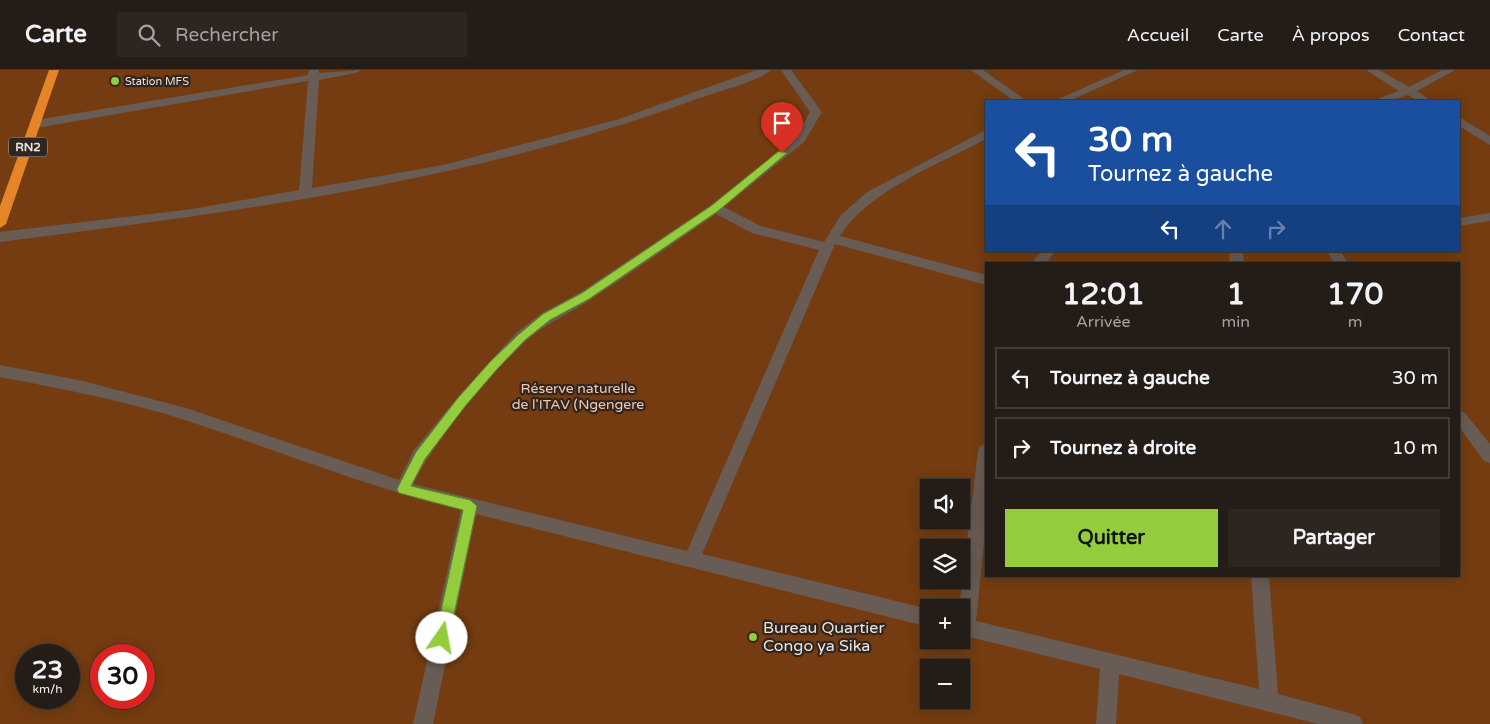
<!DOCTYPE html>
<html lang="fr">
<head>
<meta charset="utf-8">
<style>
  body { margin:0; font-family:"Varela Round",sans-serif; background:#2c2520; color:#f1f3f6; height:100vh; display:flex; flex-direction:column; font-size:19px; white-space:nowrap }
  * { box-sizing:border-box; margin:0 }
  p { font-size:16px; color:#a3a1a1 }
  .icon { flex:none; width:28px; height:28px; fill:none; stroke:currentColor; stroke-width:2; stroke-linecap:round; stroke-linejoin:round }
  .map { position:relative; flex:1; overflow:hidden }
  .side { position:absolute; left:985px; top:192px; width:475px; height:315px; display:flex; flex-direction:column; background:#241c17; border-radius:0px; box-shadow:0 2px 12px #0003,0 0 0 1px #413a36 }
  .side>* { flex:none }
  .top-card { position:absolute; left:985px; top:30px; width:475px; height:152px; border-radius:0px; box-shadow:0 2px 12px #0003,0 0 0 1px #413a36; background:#1a4fa0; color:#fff; overflow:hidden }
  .tools { position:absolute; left:920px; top:409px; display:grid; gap:10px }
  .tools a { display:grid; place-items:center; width:50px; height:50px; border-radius:0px; background:#241c17; box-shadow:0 2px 12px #0003,0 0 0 1px #413a36; font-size:25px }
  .speed { position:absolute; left:15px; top:574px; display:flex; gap:10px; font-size:25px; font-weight:700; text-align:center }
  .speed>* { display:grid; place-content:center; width:65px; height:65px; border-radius:50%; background:#241c17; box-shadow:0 2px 12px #0003,0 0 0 1px #413a36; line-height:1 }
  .speed small { font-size:12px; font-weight:400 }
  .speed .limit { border:8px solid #d22; background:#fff; color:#111 }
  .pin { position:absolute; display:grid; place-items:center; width:42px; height:42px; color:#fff; margin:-51px -21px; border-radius:50% 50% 50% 0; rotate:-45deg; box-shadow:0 0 5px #0007 }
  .pin .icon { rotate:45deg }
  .me { position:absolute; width:55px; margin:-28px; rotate:12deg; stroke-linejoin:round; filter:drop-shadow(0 0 4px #0008) }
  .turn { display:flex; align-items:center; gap:18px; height:105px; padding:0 20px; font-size:22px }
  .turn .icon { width:65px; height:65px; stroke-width:2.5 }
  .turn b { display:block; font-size:35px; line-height:42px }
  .lanes { display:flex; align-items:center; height:48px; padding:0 20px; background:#0003; justify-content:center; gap:25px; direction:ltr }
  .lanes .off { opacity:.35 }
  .eta { display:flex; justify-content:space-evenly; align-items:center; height:85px; text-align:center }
  .eta b { font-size:30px; font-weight:700; line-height:35px }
  .action { display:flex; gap:10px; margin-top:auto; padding:10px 20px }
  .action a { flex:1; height:58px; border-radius:0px; background:#93cc3d; color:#111; font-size:20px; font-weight:700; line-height:58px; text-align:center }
  .action a+a { background:#2c2520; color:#f1f3f6 }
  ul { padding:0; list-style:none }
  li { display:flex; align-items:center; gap:15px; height:62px; margin:0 10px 8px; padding:0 10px; border:2px solid #413a36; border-radius:0px }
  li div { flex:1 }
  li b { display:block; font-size:19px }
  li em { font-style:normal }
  header { display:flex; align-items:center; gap:30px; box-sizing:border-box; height:70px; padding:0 25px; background:#241c17; border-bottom:1px solid #413a36 }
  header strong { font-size:24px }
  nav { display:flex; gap:28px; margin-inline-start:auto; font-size:18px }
  .search { width:350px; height:45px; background:#2c2520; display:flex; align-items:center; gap:12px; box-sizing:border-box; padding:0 18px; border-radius:0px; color:#a3a1a1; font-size:19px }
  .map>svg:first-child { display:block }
</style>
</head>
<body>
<header>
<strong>Carte</strong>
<div class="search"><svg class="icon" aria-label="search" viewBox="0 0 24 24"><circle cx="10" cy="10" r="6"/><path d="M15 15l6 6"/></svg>Rechercher</div>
<nav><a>Accueil</a><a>Carte</a><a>À propos</a><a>Contact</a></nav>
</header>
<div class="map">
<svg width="1490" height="654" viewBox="0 0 1490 654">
  <rect width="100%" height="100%" fill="#30251f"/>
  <path fill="#743c10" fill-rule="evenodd" d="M0,0H1490V654H0ZM986,31H1459V181H986ZM986,194H1459V506H986ZM929,418H961V450H929ZM929,478H961V510H929ZM929,538H961V570H929ZM26,585H69V628H26ZM101,585H144V628H101ZM929,598H961V630H929Z"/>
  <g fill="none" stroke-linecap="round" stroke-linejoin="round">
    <path fill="#685c54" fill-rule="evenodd" d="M309,0H319V3L361,0L356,3L319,10L312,118L443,95L616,50L756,0H771C762,10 710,24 694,30C470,112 235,142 0,172V162L192,139L299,120L308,11L36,58L30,54L36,50L308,5Z
      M781,0H791L822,42L804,72L724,137L761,156L824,172L841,145L867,122L986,60V69C939,94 868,121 840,166L986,205V215L835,174L702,484L929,539V557L476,444L433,654H413L461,440C368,417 279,381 188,351C127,331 63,319 0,307V295L83,311L186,338L399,410L414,380L457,328L516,263L542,243L581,222L711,135L796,67L810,42ZM716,144L752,163L819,180L687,481L413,414C436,369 488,306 526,271C546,253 571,243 593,228C634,201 675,172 716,144Z
      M971,0H983L1027,31H1014Z
      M1124,0H1138L1069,31H1054Z
      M1366,0H1379L1409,17L1442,0H1455L1417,21L1431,31H1418L1408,25L1391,31H1376L1377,29L1399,21Z
      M1459,47L1490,66V75L1459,56Z
      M1490,143V151L1459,156V148Z
      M1041,181H1055L1046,194H1031Z
      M1229,181H1243L1244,194H1230Z
      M1327,181H1340L1349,194H1335Z
      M1459,340L1464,342L1490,374V393L1484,391L1459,357Z
      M986,374V452L976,551L1259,619L1251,506H1269L1278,624L1353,644L1360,647L1363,654H1318L1119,604L1116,654H1096L1100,599L961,565V538H959L978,381L980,376Z"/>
    <path fill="#e58528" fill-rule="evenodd" d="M49,0H59L6,154L0,158V136Z"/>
  </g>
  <path fill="#93cc3d" stroke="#608528" d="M779,81L787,83L718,141L589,229L550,250L525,270L498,298L466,335L425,389L411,416L470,430L477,436L449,568L447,573L442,575L437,573L435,568L463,440L399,423L397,419L416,382L458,328L490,292L518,265L543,244L582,223L711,136Z"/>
  <g fill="#93cc3d" stroke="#30251f" stroke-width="2">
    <circle cx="115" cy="11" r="5"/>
    <circle cx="753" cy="567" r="5"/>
  </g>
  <g text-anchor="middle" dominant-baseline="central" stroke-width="4.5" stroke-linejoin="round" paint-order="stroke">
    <g font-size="11" fill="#eae3df" stroke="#30251f" text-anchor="start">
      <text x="125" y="11">Station MFS</text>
    </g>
    <rect fill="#30251f" stroke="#b2aaa5" stroke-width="1" x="9" y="67.5" width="38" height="19" rx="4"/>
    <g font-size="12" font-weight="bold" fill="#eae3df">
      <text x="28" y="77">RN2</text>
    </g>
    <g font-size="14" fill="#f5c8ac" stroke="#30251f">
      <text x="578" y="318">Réserve naturelle<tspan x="578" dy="16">de l'ITAV (Ngengere</tspan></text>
    </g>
    <g font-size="16" fill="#eae3df" stroke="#30251f" text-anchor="start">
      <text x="763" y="558">Bureau Quartier<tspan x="763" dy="18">Congo ya Sika</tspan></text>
    </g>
  </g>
</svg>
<div class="tools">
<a><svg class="icon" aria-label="sound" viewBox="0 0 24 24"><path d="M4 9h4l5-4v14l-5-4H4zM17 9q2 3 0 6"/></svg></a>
<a><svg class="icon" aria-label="layers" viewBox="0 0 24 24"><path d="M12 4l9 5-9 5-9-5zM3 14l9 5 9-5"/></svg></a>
<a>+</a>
<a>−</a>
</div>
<div class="speed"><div>23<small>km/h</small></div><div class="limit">30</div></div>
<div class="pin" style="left:782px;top:83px;background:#d93025"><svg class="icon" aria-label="arrive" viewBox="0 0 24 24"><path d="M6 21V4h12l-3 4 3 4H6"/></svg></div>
<svg class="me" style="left:442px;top:568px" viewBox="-20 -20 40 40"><circle r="19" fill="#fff"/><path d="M0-13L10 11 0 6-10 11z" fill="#93cc3d"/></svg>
<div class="top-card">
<div class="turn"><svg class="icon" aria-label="left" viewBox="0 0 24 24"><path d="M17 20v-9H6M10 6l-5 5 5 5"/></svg><div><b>30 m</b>Tournez à gauche</div></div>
<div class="lanes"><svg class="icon" aria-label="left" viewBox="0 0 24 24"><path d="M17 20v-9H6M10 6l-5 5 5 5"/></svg><svg class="icon off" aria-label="ahead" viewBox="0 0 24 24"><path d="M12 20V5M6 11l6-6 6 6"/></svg><svg class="icon off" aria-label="right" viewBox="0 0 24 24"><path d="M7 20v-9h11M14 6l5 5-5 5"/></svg></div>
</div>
<section class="side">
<div class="eta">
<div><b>12:01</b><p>Arrivée</p></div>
<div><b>1</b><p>min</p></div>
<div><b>170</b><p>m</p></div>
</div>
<ul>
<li><svg class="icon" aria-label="left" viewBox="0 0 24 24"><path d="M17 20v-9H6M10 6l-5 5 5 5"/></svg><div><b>Tournez à gauche</b></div><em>30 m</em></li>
<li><svg class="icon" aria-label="right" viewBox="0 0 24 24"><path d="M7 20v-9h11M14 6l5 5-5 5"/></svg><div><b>Tournez à droite</b></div><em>10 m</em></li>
</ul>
<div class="action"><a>Quitter</a><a>Partager</a></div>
</section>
</div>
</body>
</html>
